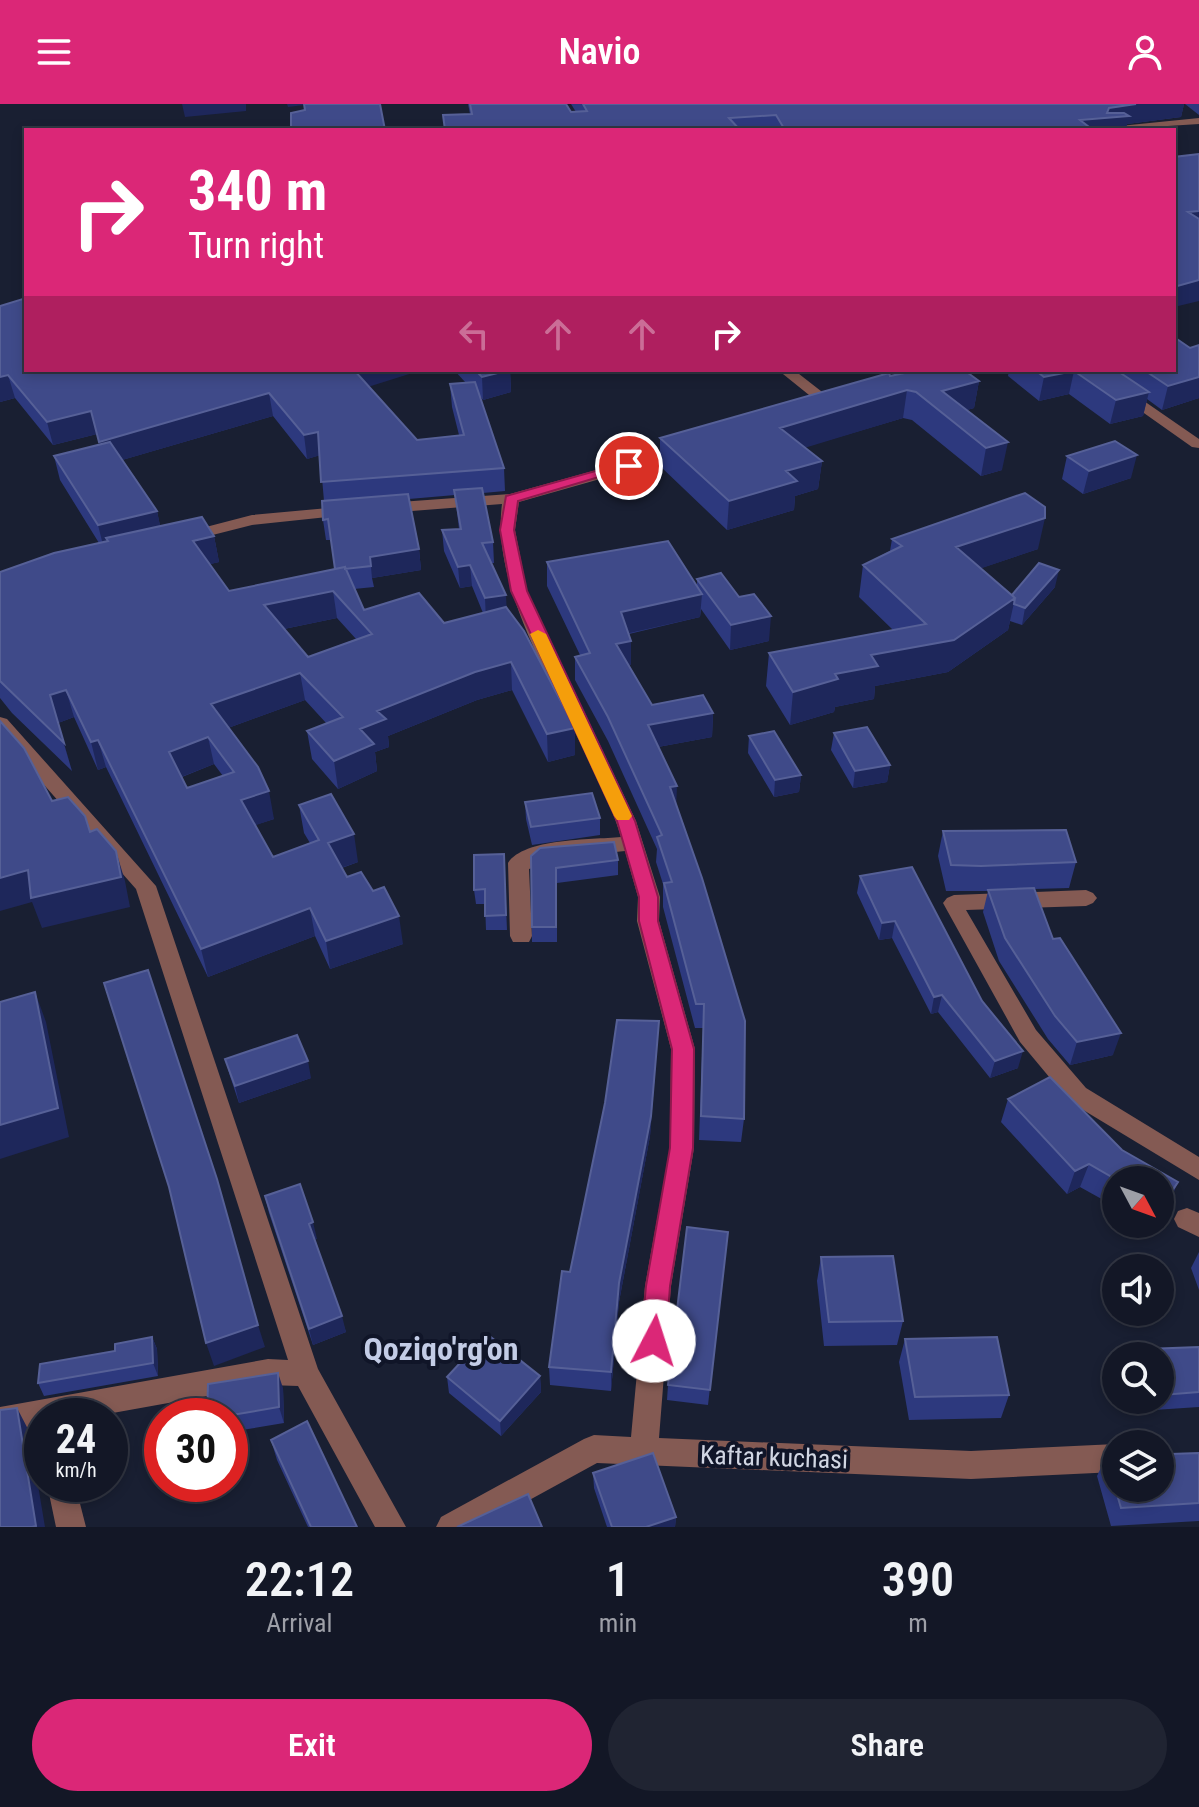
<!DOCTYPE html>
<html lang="en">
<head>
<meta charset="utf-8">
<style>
  body { margin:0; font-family:"Roboto Condensed",sans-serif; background:#202432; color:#f1f3f6; height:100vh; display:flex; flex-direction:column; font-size:30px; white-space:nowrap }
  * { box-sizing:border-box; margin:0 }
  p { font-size:26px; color:#9d9fa7 }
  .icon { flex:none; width:44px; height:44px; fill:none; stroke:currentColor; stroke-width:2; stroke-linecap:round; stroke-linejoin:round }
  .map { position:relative; height:1423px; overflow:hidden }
  .panel { display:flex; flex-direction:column; background:#131726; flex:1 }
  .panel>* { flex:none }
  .banner { position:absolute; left:24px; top:24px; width:1152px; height:244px; border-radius:0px; box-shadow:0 4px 12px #0003,0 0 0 2px #323643; background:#db2777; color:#fff; overflow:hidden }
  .needle { width:52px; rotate:131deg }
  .buttons { position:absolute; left:1102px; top:1062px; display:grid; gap:16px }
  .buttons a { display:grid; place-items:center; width:72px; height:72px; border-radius:50%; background:#131726; box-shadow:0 4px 12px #0003,0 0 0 2px #323643; font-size:40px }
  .speed { position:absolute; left:24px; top:1294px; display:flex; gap:16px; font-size:40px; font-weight:700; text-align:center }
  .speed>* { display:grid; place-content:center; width:104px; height:104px; border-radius:50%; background:#131726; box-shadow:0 4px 12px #0003,0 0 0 2px #323643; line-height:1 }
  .speed small { font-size:20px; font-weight:400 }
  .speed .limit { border:12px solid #d22; background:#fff; color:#111 }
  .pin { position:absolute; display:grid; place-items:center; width:68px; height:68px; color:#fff; margin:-34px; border:4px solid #fff; border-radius:50%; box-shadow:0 2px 8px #0007 }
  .me { position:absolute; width:88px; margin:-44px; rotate:5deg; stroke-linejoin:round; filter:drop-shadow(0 0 6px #0008) }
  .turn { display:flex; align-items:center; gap:28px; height:168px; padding:0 32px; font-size:36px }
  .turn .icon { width:104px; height:104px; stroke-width:2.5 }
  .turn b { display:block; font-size:56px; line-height:68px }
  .lanes { display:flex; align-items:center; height:76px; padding:0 32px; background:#0003; justify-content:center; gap:40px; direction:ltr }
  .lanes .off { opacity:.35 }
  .eta { display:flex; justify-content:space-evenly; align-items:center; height:136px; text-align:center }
  .eta b { font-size:48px; font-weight:600; line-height:56px }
  .action { display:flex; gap:16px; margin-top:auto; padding:16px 32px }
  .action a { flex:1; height:92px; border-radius:48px; background:#db2777; color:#fff; font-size:32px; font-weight:600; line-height:92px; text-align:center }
  .action a+a { background:#202432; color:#f1f3f6 }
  header { display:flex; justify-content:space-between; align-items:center; height:104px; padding:0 32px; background:#db2777; color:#fff; font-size:36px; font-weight:600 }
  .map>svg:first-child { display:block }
</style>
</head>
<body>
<header><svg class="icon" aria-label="menu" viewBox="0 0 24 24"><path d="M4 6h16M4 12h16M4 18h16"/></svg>Navio<svg class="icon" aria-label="person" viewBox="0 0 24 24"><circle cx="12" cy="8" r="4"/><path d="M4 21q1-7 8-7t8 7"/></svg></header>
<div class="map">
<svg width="1199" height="1423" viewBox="0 0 1199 1423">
  <rect width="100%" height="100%" fill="#191f32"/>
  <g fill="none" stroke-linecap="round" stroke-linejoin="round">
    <path fill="#845a53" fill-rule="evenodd" d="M1199,14V20L1105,26L1110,23Z
      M778,266H794L826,291V307L808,311L806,308L814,302V295Z
      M1083,266H1099L1199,335V344L1192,343Z
      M683,342L688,344V350L519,398L515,426L527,487L636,717L660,793L659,817L695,945L694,1044L671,1182L659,1334L971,1347L1116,1340V1368L971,1375L597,1359L480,1423H436L441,1413L584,1335L594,1331L631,1333L645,1182L670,1044L671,945L637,817L638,793L625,747L538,756L535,763L529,765L532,832L529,838H513L510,832L508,759C524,734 590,736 621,733C591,633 488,504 502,400L386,409L378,404L386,399L510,390Z
      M350,402L356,404V410L252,421L185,438L177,433L179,430L252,411Z
      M0,613L7,615L156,782L318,1265L406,1423H375L298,1282L268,1281L96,1312H42V1322L0,1329V1303L268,1255L288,1256L136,785L0,631Z
      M1086,786L1093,789L1097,794L1093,799L1086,802L966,806L1036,926L1086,984L1199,1053V1076L1070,998L1020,938L943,799L947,794L954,791Z
      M1187,1104L1199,1109V1133L1178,1123L1174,1115L1178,1107Z
      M47,1380H75L86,1423H56Z"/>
  </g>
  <path fill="#2d397e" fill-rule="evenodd" d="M468,0H566L571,8H576L571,0H1184L1181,13L1127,20L1126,26H444L470,10Z
    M1185,0H1199V11Z
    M0,202L369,283L417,336L459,331L452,303L450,280L466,279L454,266H510L511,288L483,296L480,292L504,364L505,387L483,389L493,438L494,459H491L506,503L575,651L548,658L512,586L477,596L388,632L389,643L375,648L377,667L338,685L312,655L307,627L327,620L305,596L228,624L274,715L255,721L273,753L310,739L304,729L299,701L358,758L342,764L347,773L403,840L330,865L315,832L208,873L106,663L98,666L74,613L58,619L72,667L12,609L0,594V468L99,439L60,376L54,352L100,341L97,330L53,341L15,294L0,298ZM273,312L307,355L320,351L324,397L323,416L326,436H331L335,465L229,487L210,460L219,458L214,432L160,422L157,407L122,356ZM455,391L459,425L442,426L444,447L460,484L472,482L483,509L444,519L364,506L354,485L374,483L372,474L421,466L419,445L409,395ZM337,514L356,535L308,553L284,525ZM214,660L223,672L187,684L182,673Z
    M1199,241V294L1162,306L1147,295L1143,312L1110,320L1069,290L1039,297L1008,272L1009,266H1174L1190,244Z
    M890,272L979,277L974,304L967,306L1002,366L981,372L912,316L903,314L805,343L822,357L818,385L795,392L794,406L727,426L660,362V334Z
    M1067,352L1131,374L1083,390L1062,375Z
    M892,435L1038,445L981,464L1012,491L1055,483L1022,521L1010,517L1008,526L948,568L875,582L874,595L835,603L834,608L790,621L766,582L769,549L893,526L859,493L863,461L890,447Z
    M547,458L697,483V475L769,537L730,546L701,505L700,513L629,530L631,561H629L652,601L713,609L712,633L658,643L676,701L744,1015L741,1038L699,1036L703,924H695L663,803V780L656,758L657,745L608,637L575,576V553L580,551L547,482Z
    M834,629L890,661L887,678L853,684L831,646Z
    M749,632L801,671L799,688L774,693L748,649Z
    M525,698L600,714V731L532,741L526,715Z
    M943,727L1076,758L1069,784L1034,785L1053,835L1113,951L1070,961L1048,935L999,857L983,808L988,787H946L938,752Z
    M504,750L507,826H486L485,800H476L474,786Z
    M531,752L618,756V771L557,779V838H532Z
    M860,772L1018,964L990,974L938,908L931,910L892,834L879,836L857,789Z
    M659,917L650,1032L619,1198L611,1287L550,1281L549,1263L570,1168Z
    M225,955L311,974L239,999L230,972Z
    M1050,973L1122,1046L1178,1078L1168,1101L1160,1113V1076H1116V1103L1080,1083L1067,1090L1001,1018L1008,995Z
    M265,1092L317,1135H315L346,1228L313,1241L269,1109Z
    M1145,1120H1155L1153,1124Z
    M728,1128L708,1301L667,1296L668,1281Z
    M1199,1148V1186L1191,1164Z
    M821,1153L903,1217L897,1241L824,1242L817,1177Z
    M152,1233L157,1245L158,1272L44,1292L38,1279Z
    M905,1235L1009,1291L1001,1314L909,1316L899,1258Z
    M1199,1243V1303L1154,1306L1151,1296H1160V1252H1144L1147,1245Z
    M540,1272L541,1288L501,1332L449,1289L447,1273Z
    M283,1284L284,1319L230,1328V1312H207Z
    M271,1336L357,1423H308L277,1356Z
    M1199,1349V1417L1111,1422L1097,1372L1106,1353Z
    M593,1369L676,1413L675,1423H607L594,1384Z"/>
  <path fill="#1e275b" d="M182,0H246V7L185,13Z
    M287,0H303L304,1L288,3Z
    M1136,0H1184L1181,13L1127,20L1126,26H1078L1080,16L1109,4Z
    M1199,107V127L1188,108Z
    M1199,176V197L1174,203V183Z
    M353,266H422L355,287Z
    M510,266L511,288L483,296L482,273Z
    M1074,267L1069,290L1039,297L1044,273Z
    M8,271L15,294L0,298V273Z
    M1199,273V294L1162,306L1168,282Z
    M979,277L974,304L946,312L942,287Z
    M907,286L903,314L778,352L780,324Z
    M1149,288L1143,312L1110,320L1116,296Z
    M269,289L273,312L105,361L99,338Z
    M91,307L97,330L53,341L47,318Z
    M318,328L321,351L307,355L304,331Z
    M1008,338L1002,366L981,372L986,344Z
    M1137,351L1131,374L1083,390L1089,367Z
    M822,357L818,385L795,392L794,406L727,426L729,397L786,367Z
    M157,407L162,431L106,434L109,444L104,445L98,421Z
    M1045,414L1038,445L950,475L956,443Z
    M214,432L219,458L199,463L193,437Z
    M419,445L421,466L372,474L370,453Z
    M470,461L472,482L460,484L458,463Z
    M1059,466L1055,483L1022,521L1025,504Z
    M333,487L337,514L269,528L264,501Z
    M702,490L700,513L621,531V508Z
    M506,491L507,512L486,516L485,494Z
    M1015,494L1008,526L948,568L875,582L874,595L835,603L834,608L790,621L793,588L835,570L871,551Z
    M771,512L769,537L730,546L731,521Z
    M631,537V561L616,563V540Z
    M511,558L512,586L477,596L388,632L389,643L375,648L377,667L338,685L334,657L360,625L377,607L475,568Z
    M300,569L305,596L217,628L211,600Z
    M66,586L74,613L58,619L72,667L50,591Z
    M713,609L712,633L647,645L648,621Z
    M575,624V651L548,658L547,630Z
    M208,633L214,660L176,675L169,648Z
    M98,636L106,663L98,666L91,638Z
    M890,661L887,678L853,684L855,667Z
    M801,671L799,688L774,693L775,676Z
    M677,682L676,706L670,683Z
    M269,687L274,715L247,724L241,696Z
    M354,730L358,758L332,767L328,739Z
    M116,747L125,777L130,803L42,824L32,798L0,807V774L28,766Z
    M310,804L315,832L208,873L201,845Z
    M399,812L403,840L330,865L326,837Z
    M895,817L892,834L879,836L882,819Z
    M35,888L46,918L69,1033L0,1055V1021Z
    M942,891L938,908L931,910L934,893Z
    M659,917L650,1032L619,1198L611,1287V1268L619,1179Z
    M1121,929L1113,951L1070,961L1077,938Z
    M1023,947L1018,964L990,974L995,957Z
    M308,957L311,974L239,999L235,982Z
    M1089,1060L1080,1083L1067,1090L1075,1067Z
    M1178,1078L1168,1101L1160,1113V1107L1162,1102Z
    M313,1118L317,1135L313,1136L309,1120Z
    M342,1212L346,1228L313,1241L309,1225Z
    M258,1221L265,1243L214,1262L206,1239Z
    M152,1233L157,1245L158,1272L153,1259Z
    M278,1269L283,1284L284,1319L279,1303Z
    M540,1272L541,1288L501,1332L500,1317Z
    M17,1304L29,1327L45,1423H32Z
    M676,1413L675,1423H646Z"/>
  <path fill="#3f4a89" stroke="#566097" stroke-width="2" fill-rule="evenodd" d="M304,0H380L385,26H291V9L305,6Z
    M470,0H566L571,8L587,7L583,0H1136L1109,4L1107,9H1124L1129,12L1080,16L1093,26H785L776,11L729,14L740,26H445L443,11L472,10Z
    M1199,50V107L1188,108L1199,115V176L1174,183V53Z
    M26,194V266H354L417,336L464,331L450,280L475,278L504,364L321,378L318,328L304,331L269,289L99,338L91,307L47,318L8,271L0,273V202Z
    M1174,233L1190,244L1199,241V273L1168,282L1144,266H1174Z
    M475,266H510L482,273Z
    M919,266H964L979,277L942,287L1008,338L986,344L916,288L907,286L780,324L822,357L786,367L797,377L729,397L660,334L889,269L890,272Z
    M1035,266H1116L1149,288L1116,296L1074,267L1044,273Z
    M1115,337L1137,351L1089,367L1067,352Z
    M110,338L157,407L98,421L54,352Z
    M482,384L493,438L482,439L506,491L485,494L470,461L458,463L442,426L461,425L454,386Z
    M1025,389L1045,403V414L956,443L1015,494L954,536L871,551L878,562L835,570L838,575L793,588L769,549L926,520L863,461L902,442L892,435Z
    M408,390L419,445L370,453L371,462L345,465V463L335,465L328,415L323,416L322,397Z
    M202,413L214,432L193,437L229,487L345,463L364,506L419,489L444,519L506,503L524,527L575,624L547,630L511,558L475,568L377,607L386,615L360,625L374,640L334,657L307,627L343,613L300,569L211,600L258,663L269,687L241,696L273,753L319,736L299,701L331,690L354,730L328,739L347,773L361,768L373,787L384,783L399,812L326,837L310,804L201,845L98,636L91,638L66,586L50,591L64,639L0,577V468L54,449L108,437L106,434ZM333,487L372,530L308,553L264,501ZM208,633L234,668L187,684L169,648Z
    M668,437L702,490L621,508L631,537L616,540L652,601L703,591L713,609L648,621L677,682L670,683L702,774L745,917L744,1015L701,1012L704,900H696L664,779L672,778L657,733L662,731L608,613L575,553L590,549L547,458Z
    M1039,459L1059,466L1025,504L1014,500L1015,494L1012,491Z
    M721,469L739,493L754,490L771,512L731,521L697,475Z
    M0,617L24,644L52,697L68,693L85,712L90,728L97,725L116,747L121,773L31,794L28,766L0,774Z
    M867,623L890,661L855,667L834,629Z
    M774,627L801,671L775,676L749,632Z
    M592,689L600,714L531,723L525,698Z
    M1066,726L1076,758L981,762L951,761L943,727Z
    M614,738L618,756L556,764V823H532L531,752L540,744Z
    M504,750L506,811L485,812V785L474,786V751Z
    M912,763L982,897L1023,947L995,957L942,891L934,893L895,817L882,819L860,772Z
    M1034,784L1053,835L1060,834L1121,929L1077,938L1055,912L1005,834L988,786Z
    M148,866L217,1075L258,1221L206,1239L169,1083L104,879Z
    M35,888L58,1004L0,1021V898Z
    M617,916L659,917L651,1012L619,1179L611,1268L549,1263L562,1167L570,1168L605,999Z
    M297,931L308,957L235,982L225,955Z
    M1050,973L1122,1046L1178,1078L1162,1102L1160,1101V1076H1117L1089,1060L1075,1067L1008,995Z
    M300,1080L313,1118L309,1120L342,1212L309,1225L265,1092Z
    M687,1123L728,1128L710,1286L668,1281Z
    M893,1152L903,1217L829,1218L821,1153Z
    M487,1230L540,1272L500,1317L447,1273Z
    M152,1233L153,1259L38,1279L40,1260L115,1247V1240Z
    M997,1233L1009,1291L915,1293L905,1235Z
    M1199,1243V1288L1162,1291L1160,1285V1252H1149L1147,1245Z
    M278,1269L279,1303L226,1312H207L208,1280Z
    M17,1304L36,1422L32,1423H0V1306Z
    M307,1317L357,1423H311L271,1336Z
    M1167,1347L1170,1350L1199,1349V1399L1121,1404L1106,1353L1116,1352V1384H1160V1348Z
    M653,1349L676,1413L646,1423H612L593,1369Z
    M528,1390L542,1423H457Z"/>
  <path fill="#db2777" stroke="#8e194d" stroke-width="2" d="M624,359L636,362L518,397L514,426L527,487L635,717L658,793V817L694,945L693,1044L670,1182L666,1237L663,1245L654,1249L645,1245L641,1237L646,1182L670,1044L672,945L639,817V793L617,717L511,487L500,426L506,392Z"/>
  <path fill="#f59e0b" d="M538,526L546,530L632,712L629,716H617L614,712L530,530Z"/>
  <g text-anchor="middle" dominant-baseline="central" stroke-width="8" stroke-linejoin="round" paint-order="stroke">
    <g font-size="26" fill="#d1d6e3" stroke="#101528">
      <text transform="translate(774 1353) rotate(2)">Kaftar kuchasi</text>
    </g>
    <g font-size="32" font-weight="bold" fill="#c3cce6" stroke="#101528">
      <text x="441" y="1245">Qoziqo'rg'on</text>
    </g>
  </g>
</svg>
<div class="buttons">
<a><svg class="needle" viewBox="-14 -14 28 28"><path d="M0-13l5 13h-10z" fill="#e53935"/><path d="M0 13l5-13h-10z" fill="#9d9fa7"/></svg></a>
<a><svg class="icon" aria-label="sound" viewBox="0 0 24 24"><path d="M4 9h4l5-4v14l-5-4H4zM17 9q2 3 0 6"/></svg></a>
<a><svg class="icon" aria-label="search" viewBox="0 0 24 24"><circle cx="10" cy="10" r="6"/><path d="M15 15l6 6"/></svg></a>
<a><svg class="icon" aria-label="layers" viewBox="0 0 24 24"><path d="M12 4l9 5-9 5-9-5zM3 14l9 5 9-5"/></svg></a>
</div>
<div class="speed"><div>24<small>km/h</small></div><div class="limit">30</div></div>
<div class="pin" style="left:629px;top:362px;background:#d93025"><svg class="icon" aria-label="arrive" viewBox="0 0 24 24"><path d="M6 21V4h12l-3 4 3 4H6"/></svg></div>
<svg class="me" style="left:654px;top:1237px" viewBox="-20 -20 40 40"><circle r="19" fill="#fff"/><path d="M0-13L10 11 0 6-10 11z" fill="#db2777"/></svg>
<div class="banner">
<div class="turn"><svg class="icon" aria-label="right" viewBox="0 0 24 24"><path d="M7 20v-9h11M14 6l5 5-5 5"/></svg><div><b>340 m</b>Turn right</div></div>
<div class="lanes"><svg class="icon off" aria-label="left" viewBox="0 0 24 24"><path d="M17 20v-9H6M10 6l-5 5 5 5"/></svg><svg class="icon off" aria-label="ahead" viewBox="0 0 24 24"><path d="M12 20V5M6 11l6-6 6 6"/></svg><svg class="icon off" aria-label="ahead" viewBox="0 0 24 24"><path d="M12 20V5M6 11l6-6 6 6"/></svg><svg class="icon" aria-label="right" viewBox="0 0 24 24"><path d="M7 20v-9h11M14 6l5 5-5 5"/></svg></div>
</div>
</div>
<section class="panel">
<div class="eta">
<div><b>22:12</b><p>Arrival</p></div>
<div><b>1</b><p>min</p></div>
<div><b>390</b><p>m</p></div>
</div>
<div class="action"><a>Exit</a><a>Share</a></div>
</section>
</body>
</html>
